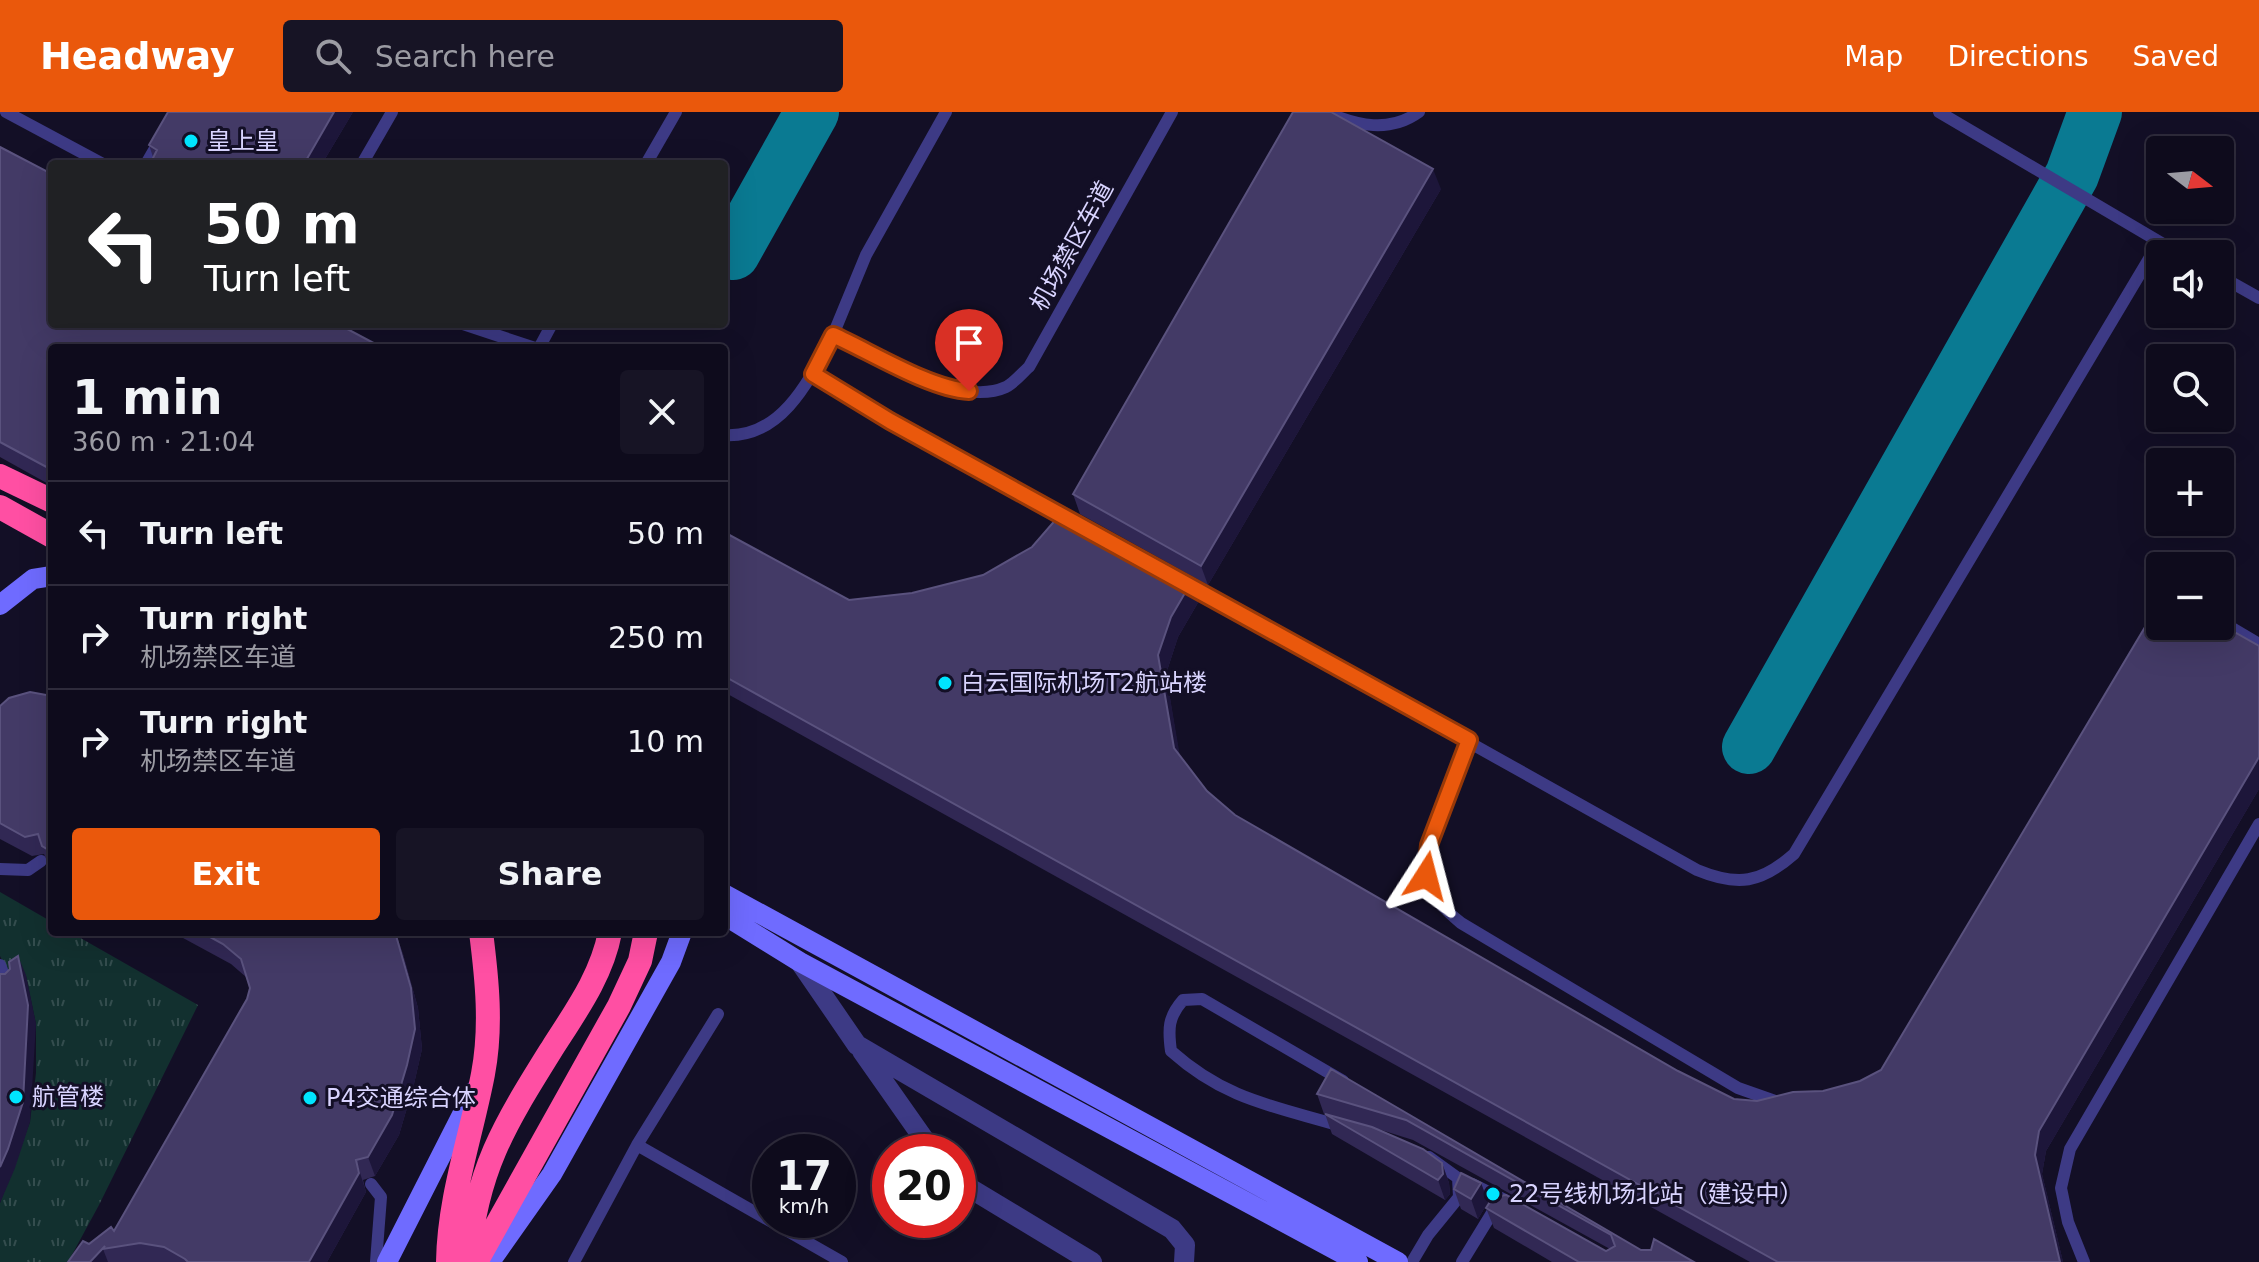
<!DOCTYPE html>
<html lang="en">
<head>
<meta charset="utf-8">
<style>
  body { margin:0; font-family:"DejaVu Sans","Noto Sans SC",sans-serif; background:#171425; color:#f1f3f6; height:100vh; display:flex; flex-direction:column; font-size:30px; white-space:nowrap }
  * { box-sizing:border-box; margin:0 }
  p { font-size:26px; color:#9b9ba3 }
  .icon { flex:none; width:44px; height:44px; fill:none; stroke:currentColor; stroke-width:2; stroke-linecap:round; stroke-linejoin:round }
  .map { position:relative; flex:1; overflow:hidden }
  .panel { position:absolute; left:48px; top:232px; width:680px; height:592px; display:flex; flex-direction:column; background:#0e0b1c; border-radius:8px; box-shadow:0 8px 32px #0002,0 0 0 2px #2e2b3b }
  .panel>* { flex:none }
  .top-card { position:absolute; left:48px; top:48px; width:680px; height:168px; border-radius:8px; box-shadow:0 8px 32px #0002,0 0 0 2px #2e2b3b; background:#202124; color:#fff; overflow:hidden }
  .needle { width:52px; rotate:106deg }
  .fabs { position:absolute; left:2146px; top:24px; display:grid; gap:16px }
  .fabs a { display:grid; place-items:center; width:88px; height:88px; border-radius:8px; background:#0e0b1c; box-shadow:0 8px 32px #0002,0 0 0 2px #2e2b3b; font-size:40px }
  .speed { position:absolute; left:752px; top:1022px; display:flex; gap:16px; font-size:40px; font-weight:700; text-align:center }
  .speed>* { display:grid; place-content:center; width:104px; height:104px; border-radius:50%; background:#0e0b1c; box-shadow:0 8px 32px #0002,0 0 0 2px #2e2b3b; line-height:1 }
  .speed small { font-size:20px; font-weight:400 }
  .speed .limit { border:12px solid #d22; background:#fff; color:#111 }
  .pin { position:absolute; display:grid; place-items:center; width:68px; height:68px; color:#fff; margin:-82px -34px; border-radius:50% 50% 50% 0; rotate:-45deg; box-shadow:0 0 8px #0007 }
  .pin .icon { rotate:45deg }
  .me { position:absolute; width:88px; margin:-44px; rotate:9deg; stroke-linejoin:round; filter:drop-shadow(0 0 6px #0008) }
  .turn { display:flex; align-items:center; gap:28px; height:168px; padding:0 24px; font-size:36px }
  .turn .icon { width:104px; height:104px; stroke-width:2.5 }
  .turn b { display:block; font-size:56px; line-height:68px }
  .round { display:grid; place-items:center; flex:none; width:84px; height:84px; border-radius:8px; background:#171425 }
  .overview { display:flex; align-items:center; justify-content:space-between; height:136px; padding:0 24px }
  h1 { font-size:48px; font-weight:700; line-height:60px }
  .button { display:flex; gap:16px; margin-top:auto; padding:16px 24px }
  .button a { flex:1; height:92px; border-radius:8px; background:#ea580c; color:#fff; font-size:32px; font-weight:700; line-height:92px; text-align:center }
  .button a+a { background:#171425; color:#f1f3f6 }
  ul { padding:0; list-style:none }
  li { display:flex; align-items:center; gap:24px; height:104px; padding:0 24px; border-top:2px solid #2e2b3b }
  li div { flex:1 }
  li b { display:block; font-size:30px }
  li em { font-style:normal }
  header { display:flex; align-items:center; gap:48px; box-sizing:border-box; height:112px; padding:0 40px; background:#ea580c; color:#fff }
  header strong { font-size:38px }
  nav { display:flex; gap:44px; margin-inline-start:auto; font-size:28px }
  .search { width:560px; height:72px; background:#171425; display:flex; align-items:center; gap:20px; box-sizing:border-box; padding:0 28px; border-radius:8px; color:#9b9ba3; font-size:30px }
  .map>svg:first-child { display:block }
</style>
</head>
<body>
<header>
<strong>Headway</strong>
<div class="search"><svg class="icon" aria-label="search" viewBox="0 0 24 24"><circle cx="10" cy="10" r="6"/><path d="M15 15l6 6"/></svg>Search here</div>
<nav><a>Map</a><a>Directions</a><a>Saved</a></nav>
</header>
<div class="map">
<svg width="2259" height="1150" viewBox="0 0 2259 1150">
  <defs>
    <pattern id="grass-tufts" width="24" height="20" patternUnits="userSpaceOnUse" patternTransform="scale(2)"><rect width="24" height="20" fill="#12302f"/><path d="M3 7l-1-3M5 7V3M7 7l1-3M15 17l-1-3M17 17v-4M19 17l1-3" fill="none" stroke="#344d4e"/></pattern>
  </defs>
  <rect width="100%" height="100%" fill="#130f26"/>
  <path fill="url(#grass-tufts)" d="M0,780L52,810V820H70L198,893L99,1093L68,1150H0V1091L30,1010L36,961V912L26,864L7,858L0,844Z"/>
  <g fill="none" stroke-linecap="round" stroke-linejoin="round">
    <path stroke="#0a7a92" stroke-width="54" d="M733,141L812,0
      M1749,635L2072,63L2095,0"/>
    <path stroke="#3d3a85" stroke-width="12" d="M6,0L103,52
      M1326,0C1357,14 1390,21 1419,0
      M1939,0L2180,142
      M146,52L176,0
      M362,52L392,0
      M646,52L676,0
      M2220,164L2259,186
      M463,212L535,236
      M833,223L866,143L946,0
      M539,236L552,212
      M813,262L1074,410
      M724,323C782,327 810,267 833,223C877,243 958,297 1006,275C1014,271 1022,261 1029,255L1172,0
      M1181,469L1697,758C1738,775 1761,771 1794,742L2159,130
      M2220,509L2259,532
      M1469,628C1457,659 1418,736 1428,767C1434,787 1445,798 1461,811L1738,976L1775,989
      M0,757L28,758L41,749
      M0,853L8,874
      M718,902L637,1033L842,1150
      M1343,969L1202,887L1183,888C1168,905 1168,917 1171,939C1227,989 1275,994 1344,1015
      M371,1072L381,1085L376,1150
      M1472,1072L1509,1090
      M574,1150L637,1033
      M1412,1150L1428,1123L1459,1085L1458,1066L1429,1045
      M1462,1150L1495,1096L1500,1095
      M2084,1150L2068,1110L2061,1076L2070,1037L2259,712"/>
    <path stroke="#3d3a85" stroke-width="20" d="M800,850L857,933L1172,1117L1185,1133L1184,1150
      M862,939L933,1040
      M958,1069L1092,1150"/>
    <path stroke="#6f6bff" stroke-width="20" d="M0,493L33,467L52,464
      M724,782L1398,1150
      M724,803L800,850L1358,1150
      M387,1150L474,979
      M490,1150L552,1062L671,850L682,820"/>
    <path stroke="#ff4fa3" stroke-width="24" d="M0,364L52,389
      M0,395L52,424
      M448,1150C449,1085 471,1025 483,962C492,915 487,867 481,820
      M468,1150C476,1057 505,1012 553,935C576,899 602,863 610,820
      M476,1150L619,894L640,849L646,820"/>
  </g>
  <path fill="#312854" d="M168,0H353L322,52H150L153,45L149,33Z
    M0,35L52,236V374L0,345Z
    M1441,77L1208,473L1080,402L1073,382Z
    M724,420L849,488L1199,489L1178,525L1166,562L1179,642L1207,679L1235,703L1678,959L1734,987L1757,989L1823,979L1860,969L1881,958L2259,534V677L2046,1039L2042,1062L2063,1150H1750L724,580Z
    M52,584V755L49,754L44,742L32,744L0,727V594Z
    M172,820H395L403,842L418,896L422,937L414,972L399,1023L375,1064L363,1068L366,1080L327,1150H68L89,1132L114,1119L247,887L250,876L246,865L231,852Z
    M1331,957L1641,1138L1694,1150H1552L1494,1116L1486,1096L1606,1139L1610,1137L1413,1028L1378,1017L1442,1051L1449,1071L1450,1082L1445,1088L1332,1022L1325,1002L1344,1007L1324,1002L1317,982Z
    M1481,1071L1488,1090L1478,1107L1461,1097L1454,1077Z"/>
  <path fill="#1d163a" d="M334,0H353L322,52H304Z
    M1433,57L1441,77L1208,473L1201,454Z
    M1192,469L1199,489L1178,525L1166,562L1182,656L1174,636L1158,543L1171,505Z
    M2259,645V677L2046,1039L2042,1062L2063,1150H2060L2035,1043L2039,1019Z
    M396,822L403,842L418,896L422,937L414,972L399,1023L375,1064L368,1045Z
    M18,844L26,863L36,912L30,1010L15,1056L0,1091V1055Z
    M356,1048L366,1080L327,1150H309Z
    M1442,1051L1449,1071L1450,1082L1445,1088L1438,1068Z
    M1481,1071L1488,1090L1478,1107L1471,1087Z
    M105,1134L103,1137L108,1150H90Z"/>
  <path fill="#433a66" stroke="#5a527e" stroke-width="2" d="M168,0H334L304,52H150L157,38L149,33Z
    M1293,0H1331L1433,57L1201,454L1073,382Z
    M0,35L52,62V212H338L383,236H52V358L0,330Z
    M1064,398L1192,469L1171,505L1158,543L1174,636L1207,679L1235,703L1678,959L1734,987L1757,989L1793,980L1823,979L1860,969L1881,958L2160,490V514H2220V512L2259,534V645L2039,1019L2035,1043L2060,1150H1778L724,564V420L849,488L912,481L983,463L1032,435Z
    M30,580L52,584V740L42,734L38,722L25,725L0,711V594L9,586Z
    M201,820H395L411,876L415,917L407,953L392,1003L368,1045L356,1048L359,1061L309,1150H188L185,1147L164,1135L140,1131L103,1137L105,1134L90,1150H68L83,1129L89,1132L111,1115L114,1119L247,887L250,876L241,847L223,832Z
    M18,844L28,893L23,990L8,1037L0,1055V862H5L10,857L9,850Z
    M1331,957L1641,1138H1651L1654,1127L1694,1150H1579L1486,1096L1493,1085L1506,1083L1606,1139L1615,1134L1611,1123L1406,1008L1317,982Z
    M1325,1002L1372,1015L1423,1037L1442,1051L1443,1062L1438,1068Z
    M1461,1061L1481,1071L1471,1087L1454,1077Z"/>
  <g fill="none" stroke-linecap="round" stroke-linejoin="round">
    <defs>
      <path id="route" d="M969,279C930,277 871,240 833,223L813,262L890,309L1469,628L1429,733L1426,764"/>
    </defs>
    <use href="#route" stroke="#983908" stroke-width="20"/>
    <use href="#route" stroke="#ea580c" stroke-width="14"/>
  </g>
  <g fill="#00e5ff" stroke="#130f26" stroke-width="3">
    <circle cx="191" cy="29" r="8"/>
    <circle cx="945" cy="571" r="8"/>
    <circle cx="16" cy="985" r="8"/>
    <circle cx="310" cy="986" r="8"/>
    <circle cx="1493" cy="1082" r="8"/>
  </g>
  <g text-anchor="middle" dominant-baseline="central" stroke-width="6" stroke-linejoin="round" paint-order="stroke">
    <g font-size="24" fill="#d9d4ff" stroke="#130f26" text-anchor="start">
      <text x="207" y="29">皇上皇</text>
      <text x="961" y="571">白云国际机场T2航站楼</text>
      <text x="32" y="985">航管楼</text>
      <text x="326" y="986">P4交通综合体</text>
      <text x="1509" y="1082">22号线机场北站（建设中）</text>
    </g>
    <g font-size="24" fill="#d9d4ff" stroke="#130f26">
      <text transform="translate(1072 134) rotate(-61)">机场禁区车道</text>
    </g>
  </g>
</svg>
<div class="fabs">
<a><svg class="needle" viewBox="-14 -14 28 28"><path d="M0-13l5 13h-10z" fill="#e53935"/><path d="M0 13l5-13h-10z" fill="#9b9ba3"/></svg></a>
<a><svg class="icon" aria-label="sound" viewBox="0 0 24 24"><path d="M4 9h4l5-4v14l-5-4H4zM17 9q2 3 0 6"/></svg></a>
<a><svg class="icon" aria-label="search" viewBox="0 0 24 24"><circle cx="10" cy="10" r="6"/><path d="M15 15l6 6"/></svg></a>
<a>+</a>
<a>−</a>
</div>
<div class="speed"><div>17<small>km/h</small></div><div class="limit">20</div></div>
<div class="pin" style="left:969px;top:279px;background:#d93025"><svg class="icon" aria-label="arrive" viewBox="0 0 24 24"><path d="M6 21V4h12l-3 4 3 4H6"/></svg></div>
<svg class="me" style="left:1426px;top:764px" viewBox="-20 -20 40 40"><path d="M0-17L14 15 0 8-14 15z" fill="#ea580c" stroke="#fff" stroke-width="4"/></svg>
<div class="top-card">
<div class="turn"><svg class="icon" aria-label="left" viewBox="0 0 24 24"><path d="M17 20v-9H6M10 6l-5 5 5 5"/></svg><div><b>50 m</b>Turn left</div></div>
</div>
<section class="panel">
<div class="overview"><div><h1>1 min</h1><p>360 m · 21:04</p></div><a class="round"><svg class="icon" aria-label="close" viewBox="0 0 24 24"><path d="M6 6l12 12M18 6L6 18"/></svg></a></div>
<ul>
<li><svg class="icon" aria-label="left" viewBox="0 0 24 24"><path d="M17 20v-9H6M10 6l-5 5 5 5"/></svg><div><b>Turn left</b></div><em>50 m</em></li>
<li><svg class="icon" aria-label="right" viewBox="0 0 24 24"><path d="M7 20v-9h11M14 6l5 5-5 5"/></svg><div><b>Turn right</b><p>机场禁区车道</p></div><em>250 m</em></li>
<li><svg class="icon" aria-label="right" viewBox="0 0 24 24"><path d="M7 20v-9h11M14 6l5 5-5 5"/></svg><div><b>Turn right</b><p>机场禁区车道</p></div><em>10 m</em></li>
</ul>
<div class="button"><a>Exit</a><a>Share</a></div>
</section>
</div>
</body>
</html>
